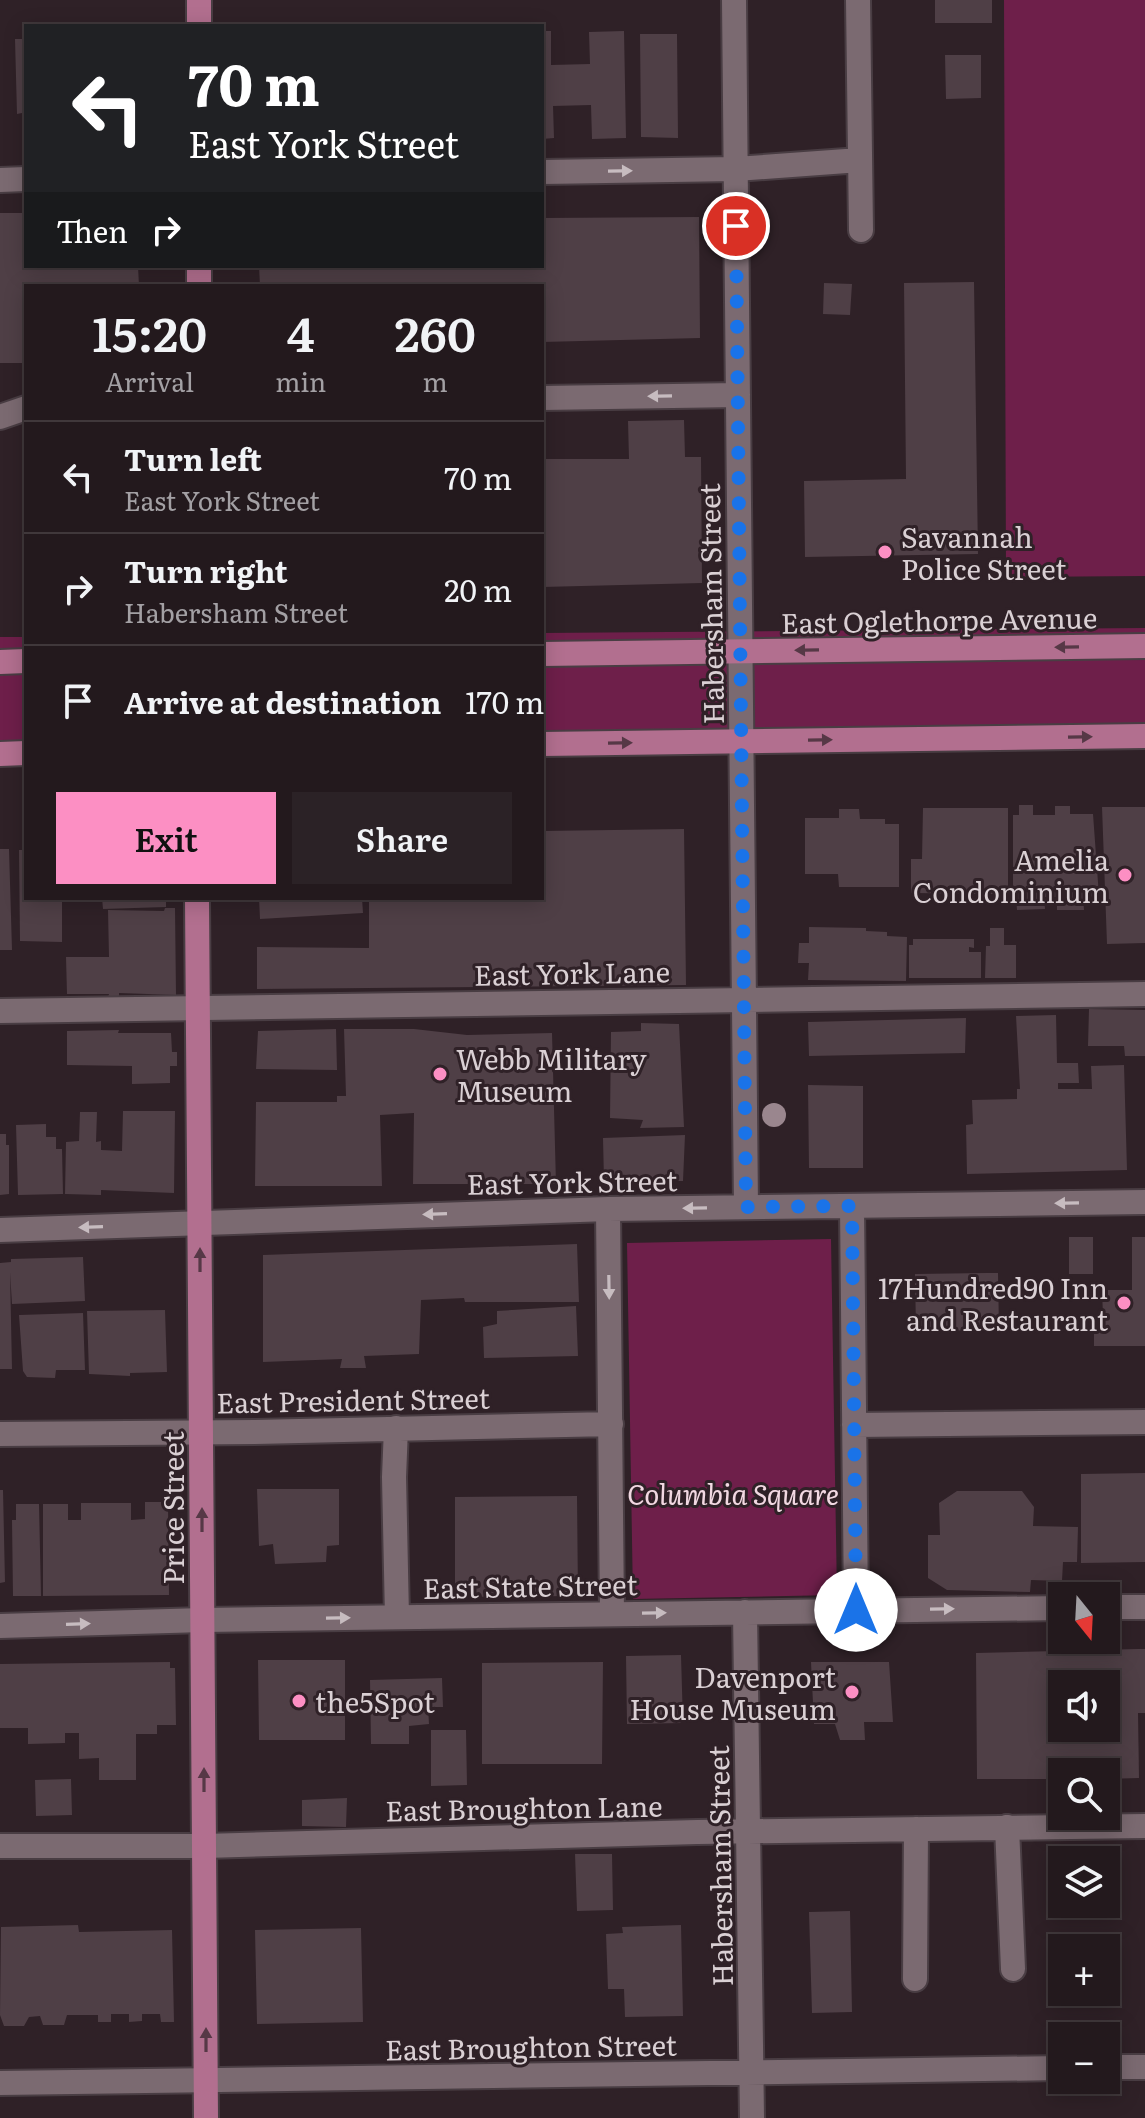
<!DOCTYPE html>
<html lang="en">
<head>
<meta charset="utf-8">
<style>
  body { margin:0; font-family:Literata,serif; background:#2b2226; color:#f1f3f6; height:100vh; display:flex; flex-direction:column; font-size:30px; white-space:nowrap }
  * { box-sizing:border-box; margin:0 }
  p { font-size:26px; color:#a3a0a4 }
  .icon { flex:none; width:44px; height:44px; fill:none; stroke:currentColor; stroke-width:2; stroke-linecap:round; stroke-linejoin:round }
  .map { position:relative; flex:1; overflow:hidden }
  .details { position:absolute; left:24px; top:284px; width:520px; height:616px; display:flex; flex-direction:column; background:#23191d; border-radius:0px; box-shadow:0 4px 20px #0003,0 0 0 2px #40383b }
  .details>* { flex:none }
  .hud { position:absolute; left:24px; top:24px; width:520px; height:244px; border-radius:0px; box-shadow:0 4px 20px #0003,0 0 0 2px #40383b; background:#202124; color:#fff; overflow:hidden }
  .needle { width:52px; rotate:162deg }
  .fabs { position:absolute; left:1048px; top:1582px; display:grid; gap:16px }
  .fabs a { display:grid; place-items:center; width:72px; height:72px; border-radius:0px; background:#23191d; box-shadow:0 4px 20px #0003,0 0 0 2px #40383b; font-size:40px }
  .pin { position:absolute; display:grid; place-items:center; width:68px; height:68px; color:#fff; margin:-34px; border:4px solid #fff; border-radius:50%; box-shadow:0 2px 8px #0007 }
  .me { position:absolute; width:88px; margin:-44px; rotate:0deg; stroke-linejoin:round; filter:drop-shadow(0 0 6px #0008) }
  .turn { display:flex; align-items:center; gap:28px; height:168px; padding:0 32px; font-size:36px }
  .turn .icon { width:104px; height:104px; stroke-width:2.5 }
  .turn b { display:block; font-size:56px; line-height:68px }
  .then { display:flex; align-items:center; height:76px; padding:0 32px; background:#0003; gap:16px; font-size:30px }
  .eta { display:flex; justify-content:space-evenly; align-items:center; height:136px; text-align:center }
  .eta b { font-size:48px; font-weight:600; line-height:56px }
  .primary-button { display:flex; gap:16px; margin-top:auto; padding:16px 32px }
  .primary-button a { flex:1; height:92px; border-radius:0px; background:#fc8fc3; color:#111; font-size:32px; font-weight:600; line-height:92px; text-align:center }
  .primary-button a+a { background:#2b2226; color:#f1f3f6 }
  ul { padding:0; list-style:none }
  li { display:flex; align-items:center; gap:24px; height:112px; padding:0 32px; border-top:2px solid #40383b }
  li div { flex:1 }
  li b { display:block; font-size:30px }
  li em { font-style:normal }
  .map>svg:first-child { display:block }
</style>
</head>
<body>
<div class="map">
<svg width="1145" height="2118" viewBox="0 0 1145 2118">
  <rect width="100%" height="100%" fill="#2f2127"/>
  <path fill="#6e1f4a" d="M1004,0H1145V576L1006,577Z
    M1145,628V743L542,753V633Z
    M0,637H26V761L0,762Z
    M831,1239L837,1595L633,1599L627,1243Z"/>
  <path fill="#4f3f46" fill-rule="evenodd" d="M935,0H992V23H935Z
    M542,31H551V65L590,64L589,32L624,31L626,138L592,139L591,105L553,106L554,138L542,139Z
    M640,34H677L678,138L641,137Z
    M15,39H26V135H23L22,113L17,114Z
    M945,55H981V98L946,99Z
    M0,213H26V266H138L139,286H26V363H0Z
    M699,217L700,338L542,342V286H260L259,266H542V218Z
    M974,282L978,554L805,557L804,481L906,479L904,283Z
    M824,283L852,284L850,315L823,314Z
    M684,420L685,457H701L702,583L542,587V459H629L628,421Z
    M1019,805H1033V815H1055V806H1070V814H1093L1099,896L1083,897L1084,910H1057V897H1044L1045,909L1017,910L1016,896H1013V815H1019Z
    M1102,807H1145V943L1107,944Z
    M923,808H1008V894L911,893V859H922Z
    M839,809H859L860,819H885V824H899V887H839L838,874H805V818H839Z
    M684,829L686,985L257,989V947L369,948V898H542V831Z
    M0,849H9L12,950H0Z
    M19,850H26V898H62V942L20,941Z
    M102,898H166V907L103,909Z
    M259,898H362L363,913L260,919Z
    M165,908H175L176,995L119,993V996L108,997L109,994H67L66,957H109L108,910L164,911Z
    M809,927L866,928V931L887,932V936L907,937L906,981L808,980L809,963H798L799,943H809Z
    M990,928H1004V945H1016V978H985L986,946H990Z
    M913,939H974V948L969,947V952H981V978H909V945H913Z
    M1089,1009L1145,1010V1056H1125L1124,1046H1088Z
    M1056,1015L1057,1063H1078L1079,1083H1058V1089H1092L1091,1066L1124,1065L1127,1170L967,1174L966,1125L973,1124L972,1100L1017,1099V1089H1020L1016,1016Z
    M966,1018L965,1053L809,1056L808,1022Z
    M641,1023L679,1024L684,1127L640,1128L643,1120L610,1118L611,1032L641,1031Z
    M336,1029L337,1070L256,1069L258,1031Z
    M344,1029H414L467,1035L552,1033L556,1184H413L414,1113L380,1115L382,1186H255L256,1102H337V1096H346Z
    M119,1030L118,1033H171L172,1052H177V1066H170V1083L132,1084V1066L67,1065V1031Z
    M808,1085L863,1086V1168H809Z
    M123,1111H175L174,1193L101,1190V1195L65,1194L66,1142L79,1141L80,1112H97L96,1142L101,1141V1150L122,1151Z
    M46,1124V1137H56V1149H62L63,1194L18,1195L16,1125Z
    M0,1134H6V1145H9V1194L0,1195Z
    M685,1135L683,1181H604L603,1138Z
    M1069,1237H1093V1274H1069Z
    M1132,1237H1145V1346H1094V1316H1103L1102,1290H1132Z
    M577,1244L579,1302H465L464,1298L421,1300L419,1354L364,1356L366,1368H340L342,1359L263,1362V1255Z
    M83,1257L85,1301L12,1304L10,1272L12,1369H0V1263L11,1262V1259Z
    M986,1273H998L999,1330L916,1331L915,1274Z
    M576,1306L578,1356L484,1358L483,1327L497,1324V1311Z
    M165,1310L167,1372L130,1373V1376L89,1374L87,1311Z
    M83,1313L85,1370H56L55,1378L27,1377L23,1371L19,1315Z
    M1145,1473V1562L1081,1563V1474Z
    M257,1489H339V1545L327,1546L326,1562L275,1564L273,1544L259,1546Z
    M0,1490H3L5,1582L0,1583Z
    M957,1491H1022L1034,1507L1033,1526L1078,1527L1077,1562H1063L1062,1581L1031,1580L1030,1592L947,1590L928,1578V1535H940L939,1503Z
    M577,1496L578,1596L455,1597V1497Z
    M145,1502H168L169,1595L43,1596V1504H68V1520H81V1503H131V1520L145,1519Z
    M16,1504H39L41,1596H13L12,1520H16Z
    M1138,1649H1145V1713H1138L1139,1778L1106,1779V1772H1062V1779H977L976,1653ZM1062,1684H1106V1728H1062Z
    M681,1655L683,1723L627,1724L626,1656Z
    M258,1660H345V1740H259Z
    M170,1662V1668H175L176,1725H157V1734H136V1780H99V1758L79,1759V1733H65V1743L28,1744V1728H0V1664Z
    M603,1662L602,1764H482V1663Z
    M811,1662H889L893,1722H864L865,1740H840L835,1724H814Z
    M442,1678L443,1707H428L429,1724L409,1726V1744H371L370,1680Z
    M431,1730H466L467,1785L431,1786Z
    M71,1779L72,1815L36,1816L35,1780Z
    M347,1798L346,1827L302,1826V1800Z
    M575,1854H612L613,1910L577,1911Z
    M850,1911L852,2012L812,2013L809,1912Z
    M78,1925L79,1932L172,1930L174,2022H161L160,2014H142V2021L129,2022V2014H111V2022H98V2015H67L64,2025H43L40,2016L29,2017L24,2026H4L0,2015L1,1927Z
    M681,1925L683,2016L625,2017L624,1989H608L606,1934L623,1933L622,1927Z
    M361,1928L363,2022L257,2024L255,1930Z"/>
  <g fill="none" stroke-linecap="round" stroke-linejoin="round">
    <defs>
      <path id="minor" d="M734,0L746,1207
        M858,0L861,230
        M542,172L736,169L860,160
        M0,180L26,179
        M542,398L738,395
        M0,417L26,408
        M0,1011L1145,994
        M852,1206L856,1610
        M608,1209L612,1614
        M0,1230L608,1209L1145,1202
        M854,1425L1145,1422
        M396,1428L394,1477L397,1617
        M0,1434L255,1432L611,1424
        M1106,1607H1145
        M745,1612L752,2118
        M0,1626L203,1620L1062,1608
        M1007,1827L1013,1969
        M0,1846H205L697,1832L1145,1826
        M915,1979L916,1829
        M1106,2067H1145
        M0,2083L1062,2068"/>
      <path id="major" d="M199,0V26
        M199,286V266
        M542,654L1145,646
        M0,662L26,661
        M542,744L1145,736
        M0,754L26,753
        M197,898L206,2118"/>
    </defs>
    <use href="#minor" stroke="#493d43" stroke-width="28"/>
    <use href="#major" stroke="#493d43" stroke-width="28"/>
    <use href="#minor" stroke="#7b6a71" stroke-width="24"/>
    <use href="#major" stroke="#b26f8f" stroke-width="24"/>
  </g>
  <circle fill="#9a868e" cx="774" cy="1115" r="12"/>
  <defs><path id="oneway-solid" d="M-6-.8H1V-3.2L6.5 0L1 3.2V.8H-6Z" transform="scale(2)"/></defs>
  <g fill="#c7bcc0">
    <use href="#oneway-solid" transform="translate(620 171) rotate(-1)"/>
    <use href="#oneway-solid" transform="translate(660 396) rotate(179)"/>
    <use href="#oneway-solid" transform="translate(1067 1203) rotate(179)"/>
    <use href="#oneway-solid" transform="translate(695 1208) rotate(179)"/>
    <use href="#oneway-solid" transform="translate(435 1214) rotate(178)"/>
    <use href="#oneway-solid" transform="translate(91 1227) rotate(178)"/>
    <use href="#oneway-solid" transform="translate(609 1287) rotate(89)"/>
    <use href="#oneway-solid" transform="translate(942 1609) rotate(-1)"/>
    <use href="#oneway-solid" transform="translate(654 1613) rotate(-1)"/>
    <use href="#oneway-solid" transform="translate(338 1618) rotate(-1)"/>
    <use href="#oneway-solid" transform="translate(78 1624) rotate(-2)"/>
  </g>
  <g fill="#563846">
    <use href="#oneway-solid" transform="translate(1067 647) rotate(179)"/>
    <use href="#oneway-solid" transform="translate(807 650) rotate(179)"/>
    <use href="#oneway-solid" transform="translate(1080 737) rotate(-1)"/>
    <use href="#oneway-solid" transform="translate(820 740) rotate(-1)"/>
    <use href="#oneway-solid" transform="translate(620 743) rotate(-1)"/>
    <use href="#oneway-solid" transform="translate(200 1260) rotate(-90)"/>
    <use href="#oneway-solid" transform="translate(202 1520) rotate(-90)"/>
    <use href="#oneway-solid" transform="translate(204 1780) rotate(-90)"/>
    <use href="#oneway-solid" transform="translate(206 2040) rotate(-90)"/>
  </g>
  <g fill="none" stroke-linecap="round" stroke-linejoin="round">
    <path stroke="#1a73e8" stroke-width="14" stroke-dasharray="0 25.2" d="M736,226L746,1207L852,1206L856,1610"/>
  </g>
  <g fill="#fc8fc3" stroke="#2f2127" stroke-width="3">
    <circle cx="885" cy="552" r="8"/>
    <circle cx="1125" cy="875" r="8"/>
    <circle cx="440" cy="1074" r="8"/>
    <circle cx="1124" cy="1303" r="8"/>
    <circle cx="852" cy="1692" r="8"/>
    <circle cx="299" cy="1701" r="8"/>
  </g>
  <g text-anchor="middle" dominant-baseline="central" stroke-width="6" stroke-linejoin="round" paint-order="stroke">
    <g font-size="28" fill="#dad0d4" stroke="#2f2127" text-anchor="start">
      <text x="901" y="536">Savannah<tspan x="901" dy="32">Police Street</tspan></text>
      <text x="1109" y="859" text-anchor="end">Amelia<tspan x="1109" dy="32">Condominium</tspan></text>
      <text x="456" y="1058">Webb Military<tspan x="456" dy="32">Museum</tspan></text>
      <text x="1108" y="1287" text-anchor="end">17Hundred90 Inn<tspan x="1108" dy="32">and Restaurant</tspan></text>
      <text x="836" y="1676" text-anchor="end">Davenport<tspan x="836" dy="32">House Museum</tspan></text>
      <text x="315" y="1701">the5Spot</text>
    </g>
    <g font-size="28" fill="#dad0d4" stroke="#2f2127">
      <text transform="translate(710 604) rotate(-91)">Habersham Street</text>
      <text transform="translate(939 619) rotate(-1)">East Oglethorpe Avenue</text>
      <text transform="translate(572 972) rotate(-1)">East York Lane</text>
      <text transform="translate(572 1181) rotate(-1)">East York Street</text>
      <text transform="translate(353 1399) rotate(-1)">East President Street</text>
      <text transform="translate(172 1508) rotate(-90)">Price Street</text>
      <text transform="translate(530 1585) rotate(-1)">East State Street</text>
      <text transform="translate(524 1807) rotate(-1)">East Broughton Lane</text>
      <text transform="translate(719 1866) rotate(-91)">Habersham Street</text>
      <text transform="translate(531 2046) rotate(-1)">East Broughton Street</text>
    </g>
    <g font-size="28" font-style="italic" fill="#f2d8e2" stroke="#2f2127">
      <text x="733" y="1493">Columbia Square</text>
    </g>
  </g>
</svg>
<div class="fabs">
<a><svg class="needle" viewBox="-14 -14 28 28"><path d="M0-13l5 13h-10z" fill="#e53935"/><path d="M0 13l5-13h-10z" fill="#a3a0a4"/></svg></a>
<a><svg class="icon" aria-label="sound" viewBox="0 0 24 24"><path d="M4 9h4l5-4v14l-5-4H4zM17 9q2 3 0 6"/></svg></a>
<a><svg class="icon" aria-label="search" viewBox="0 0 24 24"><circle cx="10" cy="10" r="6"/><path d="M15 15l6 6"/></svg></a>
<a><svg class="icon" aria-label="layers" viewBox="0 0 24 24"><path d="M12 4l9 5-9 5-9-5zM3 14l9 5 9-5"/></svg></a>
<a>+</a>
<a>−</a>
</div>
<div class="pin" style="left:736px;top:226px;background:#d93025"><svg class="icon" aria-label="arrive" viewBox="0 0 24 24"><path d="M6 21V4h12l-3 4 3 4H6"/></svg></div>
<svg class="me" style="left:856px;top:1610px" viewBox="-20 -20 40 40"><circle r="19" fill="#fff"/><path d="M0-13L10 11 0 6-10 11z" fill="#1a73e8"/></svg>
<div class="hud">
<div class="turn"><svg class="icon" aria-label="left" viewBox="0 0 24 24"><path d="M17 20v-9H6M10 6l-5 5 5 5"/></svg><div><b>70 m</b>East York Street</div></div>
<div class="then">Then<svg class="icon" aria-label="right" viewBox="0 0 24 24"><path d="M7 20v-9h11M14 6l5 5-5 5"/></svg></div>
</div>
<section class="details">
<div class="eta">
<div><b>15:20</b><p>Arrival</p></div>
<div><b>4</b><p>min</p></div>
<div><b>260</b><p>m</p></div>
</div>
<ul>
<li><svg class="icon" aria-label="left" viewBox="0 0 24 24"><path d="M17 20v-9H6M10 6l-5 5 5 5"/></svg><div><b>Turn left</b><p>East York Street</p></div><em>70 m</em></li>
<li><svg class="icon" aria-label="right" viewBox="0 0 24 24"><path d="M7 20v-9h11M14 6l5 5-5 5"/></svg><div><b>Turn right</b><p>Habersham Street</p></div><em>20 m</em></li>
<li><svg class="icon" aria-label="arrive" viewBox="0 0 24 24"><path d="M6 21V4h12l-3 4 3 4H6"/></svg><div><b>Arrive at destination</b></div><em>170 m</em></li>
</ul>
<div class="primary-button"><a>Exit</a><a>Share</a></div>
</section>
</div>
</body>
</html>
